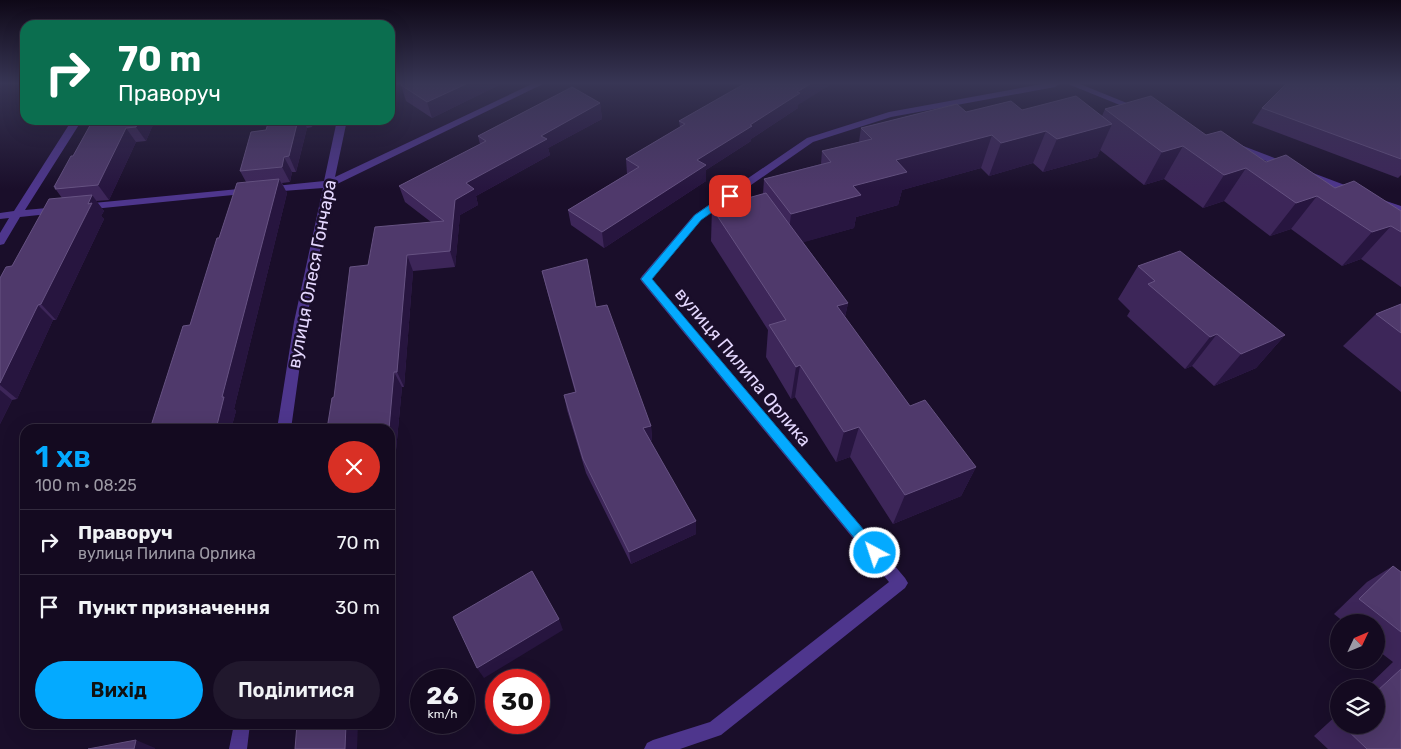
<!DOCTYPE html>
<html lang="uk">
<head>
<meta charset="utf-8">
<style>
  body { margin:0; font-family:Rubik,sans-serif; background:#21182d; color:#f1f3f6; height:100vh; display:flex; flex-direction:column; font-size:19px; white-space:nowrap }
  * { box-sizing:border-box; margin:0 }
  p { font-size:16px; color:#9d9aa5 }
  .icon { flex:none; width:28px; height:28px; fill:none; stroke:currentColor; stroke-width:2; stroke-linecap:round; stroke-linejoin:round }
  .map { position:relative; flex:1; overflow:hidden }
  .panel { position:absolute; left:20px; top:424px; width:375px; height:305px; display:flex; flex-direction:column; background:#140a20; border-radius:15px; box-shadow:0 5px 20px #0002,0 0 0 1px #332b3e }
  .panel>* { flex:none }
  .hud { position:absolute; left:20px; top:20px; width:375px; height:105px; border-radius:15px; box-shadow:0 5px 20px #0002,0 0 0 1px #332b3e; background:#0b6e4f; color:#fff; overflow:hidden }
  .needle { width:32px; rotate:46deg }
  .fabs { position:absolute; left:1330px; top:614px; display:grid; gap:10px }
  .fabs a { display:grid; place-items:center; width:55px; height:55px; border-radius:50%; background:#140a20; box-shadow:0 5px 20px #0002,0 0 0 1px #332b3e; font-size:25px }
  .speed { position:absolute; left:410px; top:669px; display:flex; gap:10px; font-size:25px; font-weight:700; text-align:center }
  .speed>* { display:grid; place-content:center; width:65px; height:65px; border-radius:50%; background:#140a20; box-shadow:0 5px 20px #0002,0 0 0 1px #332b3e; line-height:1 }
  .speed small { font-size:12px; font-weight:400 }
  .speed .limit { border:8px solid #d22; background:#fff; color:#111 }
  .pin { position:absolute; display:grid; place-items:center; width:42px; height:42px; color:#fff; margin:-21px; border-radius:10px; box-shadow:0 2px 8px #0006 }
  .me { position:absolute; width:55px; margin:-28px; rotate:320deg; stroke-linejoin:round; filter:drop-shadow(0 0 4px #0008) }
  .turn { display:flex; align-items:center; gap:18px; height:105px; padding:0 15px; font-size:22px }
  .turn .icon { width:65px; height:65px; stroke-width:2.5 }
  .turn b { display:block; font-size:35px; line-height:42px }
  .round { display:grid; place-items:center; flex:none; width:52px; height:52px; border-radius:26px; background:#21182d }
  .headline { display:flex; align-items:center; justify-content:space-between; height:85px; padding:0 15px }
  h1 { font-size:30px; font-weight:600; line-height:38px; color:#04aaff }
  .primary-button { display:flex; gap:10px; margin-top:auto; padding:10px 15px }
  .primary-button a { flex:1; height:58px; border-radius:30px; background:#04aaff; color:#111; font-size:20px; font-weight:600; line-height:58px; text-align:center }
  .primary-button a+a { background:#21182d; color:#f1f3f6 }
  ul { padding:0; list-style:none }
  li { display:flex; align-items:center; gap:15px; height:65px; padding:0 15px; border-top:1px solid #332b3e }
  li div { flex:1 }
  li b { display:block; font-size:19px }
  li em { font-style:normal }
  .map>svg:first-child { display:block }
</style>
</head>
<body>
<div class="map">
<svg width="1401" height="749" viewBox="0 0 1401 749">
  <rect width="100%" height="100%" fill="#1a0e2a"/>
  <g fill="none" stroke-linecap="round" stroke-linejoin="round">
    <path fill="#4e368d" fill-rule="evenodd" d="M532,84H543L333,186L306,322L291,429H277L294,322L323,188L269,192L264,189L265,187L324,181L337,120H347L335,177Z
      M1042,84H1059L1055,87L891,117L813,142L702,219L652,279L905,578L908,583L905,588L721,735L680,749H644L647,743L653,740L710,722L889,582L642,282L640,279L642,276L694,215L807,138L889,112Z
      M1068,84H1080L1144,110L1143,112H1137Z
      M72,120H82L25,210L58,207L63,210L58,213L20,217L4,244L0,245V233L9,218L0,219V213L14,211Z
      M1238,144L1290,164L1292,166L1290,168H1284L1235,149V145Z
      M1305,170L1358,190L1359,192L1354,195L1350,194L1302,175L1300,173Z
      M249,188L254,191L253,193L83,210L78,207L83,204Z
      M1380,199L1401,206V213L1376,204V200Z
      M234,724H250L247,749H229Z"/>
  </g>
  <path fill="#3d2659" d="M501,84L432,118L406,101L401,85Z
    M1401,84V175L1398,178L1252,123L1262,108Z
    M600,103L602,119L548,148L550,155L476,196L478,205L460,215L455,267L413,271L404,387H402L392,492L395,497L390,574V429L334,397L368,265L431,222L405,202L399,186L480,144L478,136Z
    M798,105V108L751,139V141L706,170V181L604,248L571,225L568,210L627,174L626,159L680,127L679,121Z
    M1105,109L1206,135L1266,162L1335,188L1401,211V287L1361,259L1342,266L1291,229L1270,236L1224,201L1203,208L1164,179L1144,185L1100,150L1097,157L1043,172L1033,163L989,176L981,168L902,190L898,205L856,217L854,228L803,242L848,303L845,317L910,406L976,467L961,496L893,524L850,457L836,462L795,397L791,399L766,357L768,330L711,241L712,208L763,194L764,179L821,164L822,151L859,142L861,128L966,112L1022,110L1102,116Z
    M93,120H155L146,141L136,142L109,200L96,201L104,211L101,216L104,219L56,320H53L17,399L12,400L0,424V278L12,266L62,198L54,187L73,156Z
    M269,120H314L312,127L307,128L296,172H292L290,182L282,183L287,193L234,409L236,411L231,429L190,325L219,238L246,182L240,171L266,130Z
    M1138,266L1285,335L1256,368L1214,386L1192,366L1185,369L1127,316L1130,311L1118,299Z
    M542,271L596,307L651,426L652,440L650,441L696,521V534L631,564L586,473L567,410L564,395L575,392L546,287Z
    M1401,304V392L1343,346L1376,314Z
    M1393,566L1401,572V749H1328L1314,736L1339,713V725H1376V688H1366L1393,662L1376,649V622H1344L1334,614L1367,582Z"/>
  <path fill="#27153f" d="M466,84H501L432,118L427,102Z
    M810,84H832L798,105V108L751,139V141L706,170V181L604,248L602,232L697,160Z
    M600,103L602,119L548,148L550,155L476,196L478,205L460,215L455,267L450,251L455,200L466,183L541,136Z
    M139,120H155L146,141L136,127Z
    M298,120H303L307,128L296,172L289,156Z
    M309,120H314L312,127Z
    M1112,124L1097,157L1043,172L1057,139Z
    M126,128L136,142L109,200L98,185Z
    M1046,131L1033,163L989,176L1001,143Z
    M992,135L981,168L902,190L898,205L856,217L854,228L787,247L791,214L853,186L896,160Z
    M1183,146L1164,179L1144,185L1162,152Z
    M284,157L292,172L290,182L282,167Z
    M1246,168L1224,201L1203,208L1224,175Z
    M279,179L287,193L234,409L236,411L231,429H216L222,397Z
    M92,195L104,211L101,216L104,219L56,320L41,304Z
    M1317,196L1291,229L1270,236L1296,203Z
    M1391,226L1361,259L1342,266L1372,232Z
    M407,255L413,271L404,387L397,372Z
    M848,303L841,335L837,306Z
    M38,305L53,320L17,399L0,385V383Z
    M1217,334L1192,366L1185,369L1210,337Z
    M1285,335L1256,368L1214,386L1241,354Z
    M800,365L795,397L791,399L796,367Z
    M394,372L402,387L392,492L395,497L390,574V429H389Z
    M0,390L12,400L0,424Z
    M651,426L652,440L645,442L643,428Z
    M859,427L850,457L836,462L844,432Z
    M976,467L961,496L893,524L905,495Z
    M696,521V534L631,564L629,552Z
    M559,619L563,630L484,678L477,668Z
    M346,724H358L357,749H345Z
    M136,740L155,748V749H134Z"/>
  <path fill="#4f396b" stroke="#665282" d="M404,84H466L427,102L401,85Z
    M744,84H810L797,92L800,93L750,125L752,126L697,160L706,165L602,232L568,210L639,167L626,159L685,124L679,121Z
    M1286,84H1401V159L1262,108Z
    M572,87L600,103L541,136L547,139L466,183L474,189L455,200L450,251L407,255L397,372H394L389,429H327L332,398L334,397L350,267L368,265L375,227L444,221L399,186L486,141L478,136Z
    M1076,96L1112,124L1057,139L1046,131L1001,143L992,135L896,160L907,172L853,186L861,195L791,214L764,179L831,162L822,151L872,139L861,128L957,104L966,112L1011,101L1022,110Z
    M1151,96L1206,135L1221,131L1266,162L1286,155L1335,188L1354,181L1401,211V232L1391,226L1372,232L1317,196L1296,203L1246,168L1224,175L1183,146L1162,152L1105,109Z
    M93,120H139L136,127L126,128L98,185L55,189L56,187H54L71,156H73Z
    M269,120H298L289,156L284,157L282,167L240,171L251,132L266,130Z
    M279,179L222,397H224L216,429H150L183,326L190,325L217,238H219L237,183Z
    M766,193L848,303L837,306L910,406L925,400L976,467L905,495L859,427L844,432L800,365L796,367L769,325L786,320L712,208Z
    M92,195L88,204L92,203L41,304L38,305L0,383V278L6,267L12,266L49,199Z
    M1180,251L1285,335L1241,354L1217,334L1210,337L1148,284L1155,281L1138,266Z
    M587,259L596,307L607,305L651,426L643,428L696,521L629,552L583,459L564,395L576,392L542,271Z
    M1401,304V333L1376,314Z
    M1393,566L1401,572V632L1359,599Z
    M532,571L559,619L477,668L453,617Z
    M1401,669V749H1367L1342,725H1376V692Z
    M297,724H346L345,749H295Z
    M136,740L134,749H88Z"/>
  <linearGradient id="sky" x2="0" y2="1"><stop stop-color="#0e0817"/><stop offset="0.44" stop-color="#383655"/><stop offset="1" stop-color="#383655" stop-opacity="0"/></linearGradient>
  <rect width="1401" height="189" fill="url(#sky)"/>
  <path fill="#04aaff" stroke="#036ea6" d="M727,193H730L735,196L701,220L652,279L879,548L881,553L879,557L875,559L870,557L641,279L695,215Z"/>
  <g text-anchor="middle" dominant-baseline="central" stroke-width="5" stroke-linejoin="round" paint-order="stroke">
    <g font-size="18" fill="#e5d8ff" stroke="#1a0e2a">
      <text transform="translate(312 274) rotate(-79)">вулиця Олеся Гончара</text>
      <text transform="translate(743 367) rotate(50)">вулиця Пилипа Орлика</text>
    </g>
  </g>
</svg>
<div class="fabs">
<a><svg class="needle" viewBox="-14 -14 28 28"><path d="M0-13l5 13h-10z" fill="#e53935"/><path d="M0 13l5-13h-10z" fill="#9d9aa5"/></svg></a>
<a><svg class="icon" aria-label="layers" viewBox="0 0 24 24"><path d="M12 4l9 5-9 5-9-5zM3 14l9 5 9-5"/></svg></a>
</div>
<div class="speed"><div>26<small>km/h</small></div><div class="limit">30</div></div>
<div class="pin" style="left:730px;top:196px;background:#d93025"><svg class="icon" aria-label="arrive" viewBox="0 0 24 24"><path d="M6 21V4h12l-3 4 3 4H6"/></svg></div>
<svg class="me" style="left:875px;top:553px" viewBox="-20 -20 40 40"><circle r="17" fill="#04aaff" stroke="#fff" stroke-width="3"/><path d="M0-11L8 9 0 5-8 9z" fill="#fff"/></svg>
<div class="hud">
<div class="turn"><svg class="icon" aria-label="right" viewBox="0 0 24 24"><path d="M7 20v-9h11M14 6l5 5-5 5"/></svg><div><b>70 m</b>Праворуч</div></div>
</div>
<section class="panel">
<div class="headline"><div><h1>1 хв</h1><p>100 m · 08:25</p></div><a class="round" style="background:#d93025;color:#fff"><svg class="icon" aria-label="close" viewBox="0 0 24 24"><path d="M6 6l12 12M18 6L6 18"/></svg></a></div>
<ul>
<li><svg class="icon" aria-label="right" viewBox="0 0 24 24"><path d="M7 20v-9h11M14 6l5 5-5 5"/></svg><div><b>Праворуч</b><p>вулиця Пилипа Орлика</p></div><em>70 m</em></li>
<li><svg class="icon" aria-label="arrive" viewBox="0 0 24 24"><path d="M6 21V4h12l-3 4 3 4H6"/></svg><div><b>Пункт призначення</b></div><em>30 m</em></li>
</ul>
<div class="primary-button"><a>Вихід</a><a>Поділитися</a></div>
</section>
</div>
</body>
</html>
